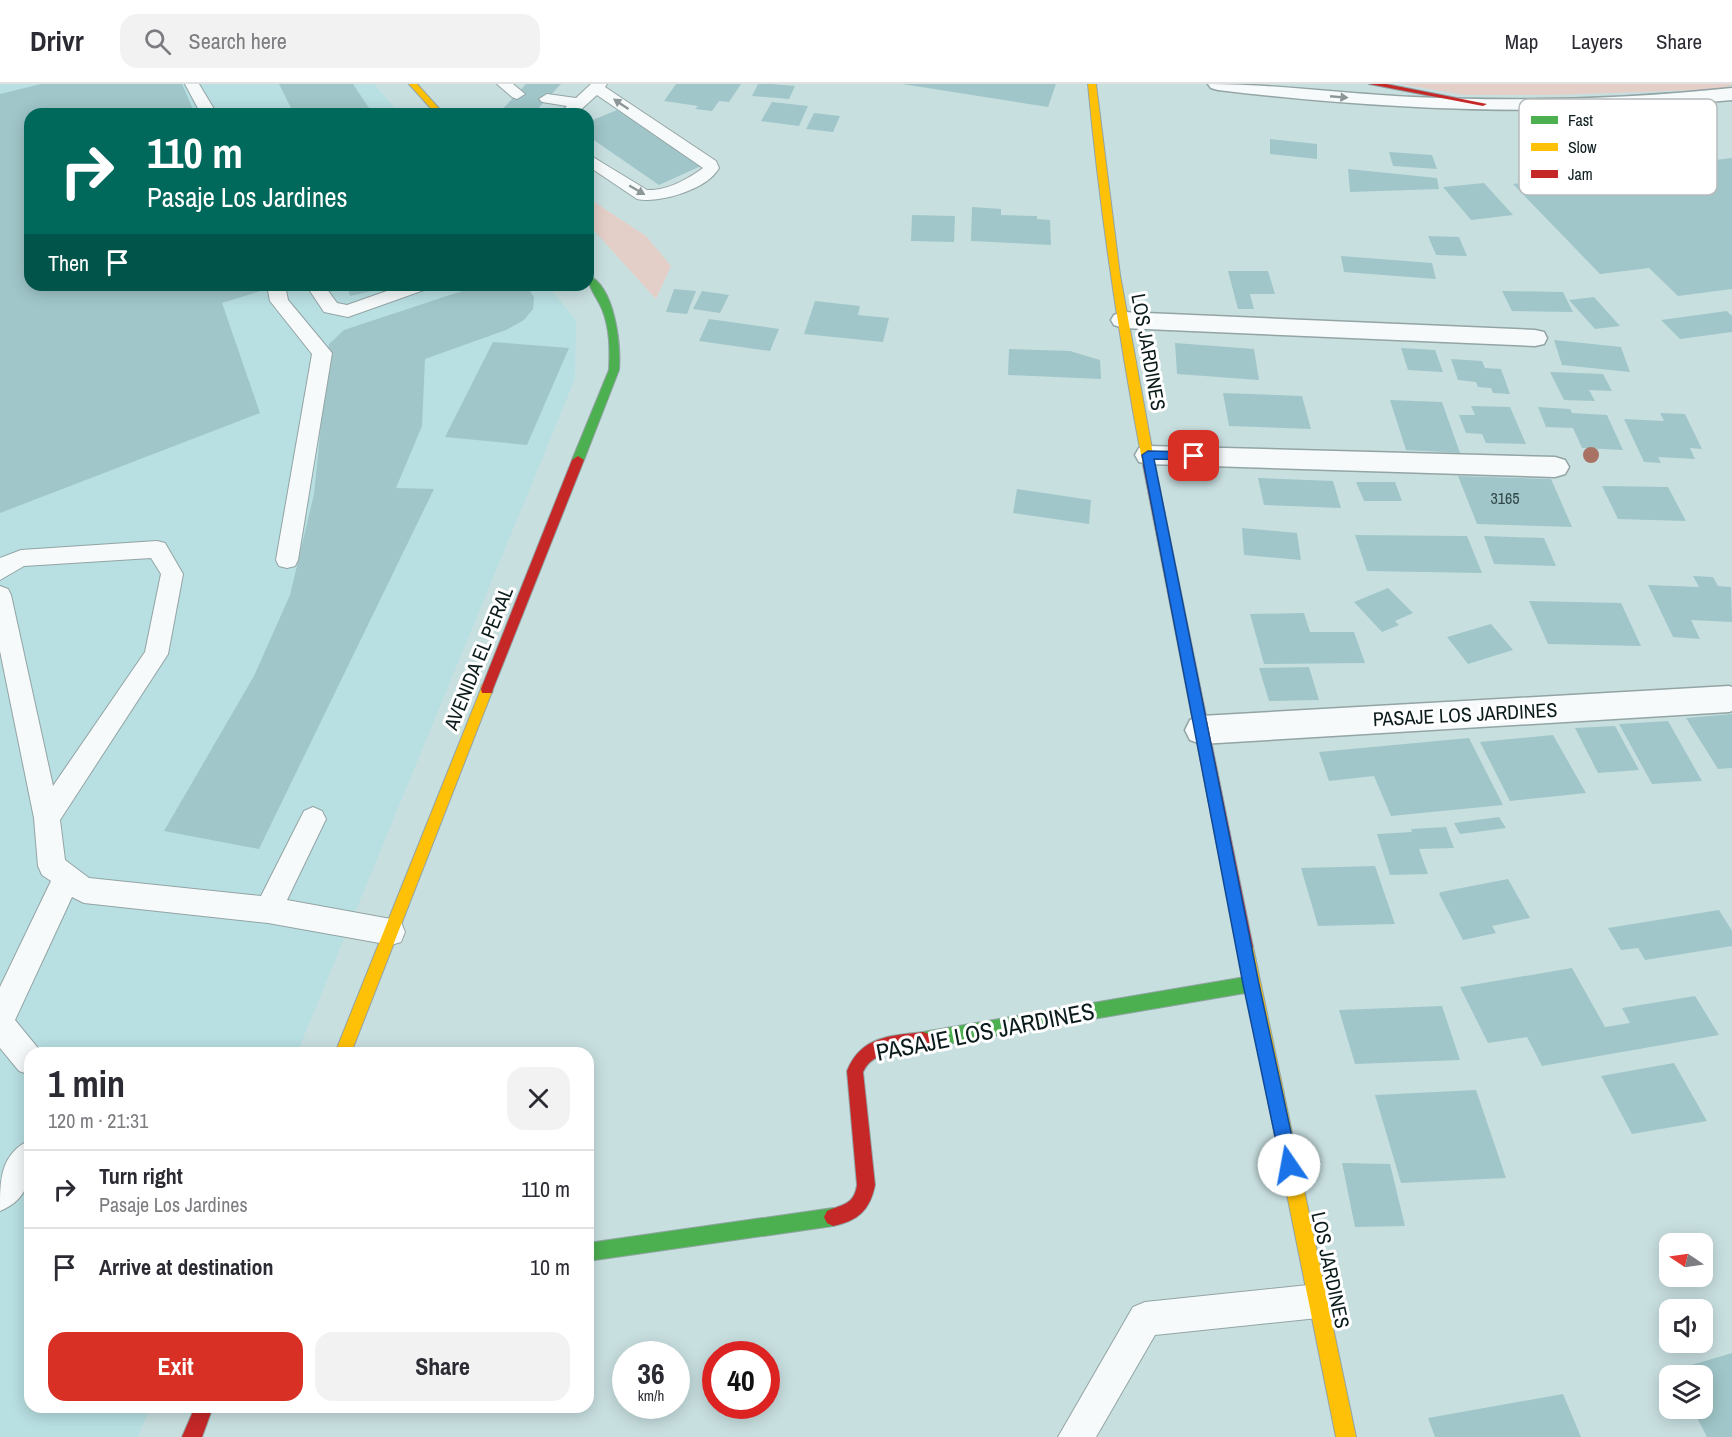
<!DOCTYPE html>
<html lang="en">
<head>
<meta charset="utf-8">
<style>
  body { margin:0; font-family:"Archivo Narrow",sans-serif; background:#f2f2f3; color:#2b2b33; height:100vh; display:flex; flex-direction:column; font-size:22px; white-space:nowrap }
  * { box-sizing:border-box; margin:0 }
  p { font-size:20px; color:#7c7c81 }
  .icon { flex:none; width:33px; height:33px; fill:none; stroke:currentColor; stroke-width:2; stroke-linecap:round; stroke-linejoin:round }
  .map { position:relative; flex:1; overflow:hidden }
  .drawer { position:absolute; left:24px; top:963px; width:570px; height:366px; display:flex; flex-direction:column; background:#fff; border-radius:18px; box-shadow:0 3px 15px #0003 }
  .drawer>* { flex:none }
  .banner { position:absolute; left:24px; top:24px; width:570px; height:183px; border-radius:18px; box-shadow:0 3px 15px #0003; background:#00695c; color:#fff; overflow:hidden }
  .needle { width:39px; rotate:283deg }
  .buttons { position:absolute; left:1659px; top:1149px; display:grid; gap:12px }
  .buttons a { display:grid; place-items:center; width:54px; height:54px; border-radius:12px; background:#fff; box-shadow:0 3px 15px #0003; font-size:30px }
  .speed { position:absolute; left:612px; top:1257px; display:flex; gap:12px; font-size:30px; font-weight:700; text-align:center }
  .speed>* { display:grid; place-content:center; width:78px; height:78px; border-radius:50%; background:#fff; box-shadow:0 3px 15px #0003; line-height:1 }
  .speed small { font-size:15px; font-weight:400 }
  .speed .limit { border:9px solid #d22; background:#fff; color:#111 }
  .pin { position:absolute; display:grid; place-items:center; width:51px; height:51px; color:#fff; margin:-26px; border-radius:12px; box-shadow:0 3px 9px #0006 }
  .me { position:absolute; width:66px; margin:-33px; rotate:348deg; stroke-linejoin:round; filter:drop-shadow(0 0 4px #0008) }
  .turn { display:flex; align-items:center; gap:21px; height:126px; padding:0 24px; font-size:27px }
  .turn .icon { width:78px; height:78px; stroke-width:2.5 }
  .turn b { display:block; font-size:42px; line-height:51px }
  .then { display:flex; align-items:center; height:57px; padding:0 24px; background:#0003; gap:12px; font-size:22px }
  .round { display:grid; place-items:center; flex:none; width:63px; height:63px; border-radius:18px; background:#f2f2f3 }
  .head { display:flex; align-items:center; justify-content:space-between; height:102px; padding:0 24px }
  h1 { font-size:36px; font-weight:700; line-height:45px }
  .button { display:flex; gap:12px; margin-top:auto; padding:12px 24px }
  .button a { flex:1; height:69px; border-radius:18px; background:#d93025; color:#fff; font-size:24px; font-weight:700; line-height:69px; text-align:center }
  .button a+a { background:#f2f2f3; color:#2b2b33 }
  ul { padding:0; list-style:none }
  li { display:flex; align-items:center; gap:18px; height:78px; padding:0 24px; border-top:2px solid #e1e1e2 }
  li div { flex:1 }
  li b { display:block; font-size:22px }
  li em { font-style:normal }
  header { display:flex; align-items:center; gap:36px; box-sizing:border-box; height:84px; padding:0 30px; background:#fff; border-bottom:2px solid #e1e1e2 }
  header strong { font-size:28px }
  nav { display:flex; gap:33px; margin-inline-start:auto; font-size:21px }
  .search { width:420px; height:54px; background:#f2f2f3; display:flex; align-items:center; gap:15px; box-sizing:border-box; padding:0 21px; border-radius:18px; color:#7c7c81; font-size:22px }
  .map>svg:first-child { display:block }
</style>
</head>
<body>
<header>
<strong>Drivr</strong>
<div class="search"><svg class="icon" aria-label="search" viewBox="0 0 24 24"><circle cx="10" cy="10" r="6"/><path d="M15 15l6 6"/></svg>Search here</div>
<nav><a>Map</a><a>Layers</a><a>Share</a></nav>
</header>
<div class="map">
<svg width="1732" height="1353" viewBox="0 0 1732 1353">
  <rect width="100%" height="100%" fill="#c8dfe0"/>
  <path fill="#b8dfe2" d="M0,0H374L400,30H30V201H547L576,236L575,295L297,969H30V1323H150L138,1353H0Z"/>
  <path fill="#e4cfc8" d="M1400,0H1732L1725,5L1556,11H1464Z
    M588,114L646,152L671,182L656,215L588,140Z"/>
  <path fill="#a0c6c9" d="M41,0H182L195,30H30V201H261V207L222,219L260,329L0,429V10Z
    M279,0H353L373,30H294Z
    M526,0H561L533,30H498Z
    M676,0H741L729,18L719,17L712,27L695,25L698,22L664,17Z
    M758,0H772L795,2L789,15L752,12Z
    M902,0H1056L1048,23Z
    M772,18L808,22L799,42L761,37Z
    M617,26L701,82L659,101L588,52V38Z
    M814,29L840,32L833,48L806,45Z
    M1270,55L1317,60V75L1270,70Z
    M1389,68L1432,71L1437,85L1393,82Z
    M1732,74V205L1678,212L1649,184L1600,190L1513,100Z
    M1348,85L1437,94L1439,105L1350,108Z
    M1484,99L1513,131L1471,136L1443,103Z
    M972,123L1001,125V131L1037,132V135L1050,136L1051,161L971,157Z
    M912,131L955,132L954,158L911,157Z
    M1428,152L1459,153L1467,172L1436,171Z
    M1341,172L1432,179L1436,195L1344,188Z
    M1228,187H1268L1275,210H1250L1254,225H1238Z
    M347,201H394V202L350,212Z
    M480,201H519L528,204L534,213L533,225L524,236L506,246L425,275L422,342L396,404L434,405L259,765L164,747L254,592L290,511L314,410L329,260L344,246Z
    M674,205L696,207L687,230L666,228Z
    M702,207L729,211L720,229L693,225Z
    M1502,207L1563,208L1573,228L1512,227Z
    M1594,213L1620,242L1595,245L1569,216Z
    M815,217L860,222L858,231L889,234L883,258L804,250Z
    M1727,227L1732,232V248L1680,255L1661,236Z
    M709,235L779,245L770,267L699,257Z
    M1554,256L1621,263L1630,288L1562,281Z
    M493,258L569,264L527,361L445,353Z
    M1175,259L1254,265L1259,296L1177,290Z
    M1401,264L1435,266L1443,288L1408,286Z
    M1009,265L1070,267L1100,276L1101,295L1008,291Z
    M1451,275L1482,277L1485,284L1501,285L1510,310L1493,309L1491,304L1478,303L1476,298L1458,296Z
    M1550,288L1603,290L1612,307L1589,306L1595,317L1564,316Z
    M1223,309L1302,312L1311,345L1229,342Z
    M1390,316L1442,318L1460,369L1406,366Z
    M1471,322L1510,323L1526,360L1486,359L1482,350L1466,349L1459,331H1475Z
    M1538,323L1570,325L1572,329L1607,331L1623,366L1582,364L1573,344L1546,343Z
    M1660,329L1685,330L1702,365L1690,364L1695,375L1658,373L1661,379L1644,378L1624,335L1664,337Z
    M1458,392L1551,395L1572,443L1477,440Z
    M1258,394L1333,397L1341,424L1264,421Z
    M1356,398H1395L1402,417H1364Z
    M1602,402L1668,403L1686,437L1618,435Z
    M1017,405L1091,416L1089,440L1013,429Z
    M1242,444L1297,449L1301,476L1244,471Z
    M1355,451L1467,452L1482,489L1367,487Z
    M1484,452L1544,454L1556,482L1494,480Z
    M1693,492L1713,493L1718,502L1731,503L1732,538L1691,536L1700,555L1673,553L1648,501L1699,503Z
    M1388,504L1413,529L1395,537L1399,541L1382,548L1354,518Z
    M1529,517L1621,519L1641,562L1548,560Z
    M1304,529L1310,548H1354L1365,579L1264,580L1250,530Z
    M1491,540L1513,566L1468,580L1447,553Z
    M1309,583L1319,616L1269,617L1259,584Z
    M1732,630V684L1718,685L1686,634Z
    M1668,637L1702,697L1652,700L1619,640Z
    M1615,642L1639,686L1598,689L1575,644Z
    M1553,651L1586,709L1510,717L1480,658Z
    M1469,654L1503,721L1391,732L1374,692L1329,697L1319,668Z
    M1499,733L1506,744L1460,750L1454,739Z
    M1446,743L1454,764L1419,765L1428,790L1390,791L1377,750L1412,748L1411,745Z
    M1375,782L1395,840L1318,842L1301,784Z
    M1508,795L1530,834L1492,842L1496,849L1463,856L1439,810L1441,808Z
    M1719,826L1732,847V862L1645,876L1638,864L1621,866L1608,844Z
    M1572,884L1605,943L1630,939L1622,924L1695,912L1719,951L1542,982L1527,953L1488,959L1460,903Z
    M1442,922L1460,976L1355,980L1339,926Z
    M1674,979L1707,1037L1632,1050L1601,992Z
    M1476,1006L1506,1094L1401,1099L1375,1011Z
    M1342,1079L1390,1080L1405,1142L1355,1143Z
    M1732,1269V1353H1707L1692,1324H1702V1292H1674L1671,1287Z
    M1563,1310L1581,1353H1435L1428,1334Z"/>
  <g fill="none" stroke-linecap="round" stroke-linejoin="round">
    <defs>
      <path id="lane" d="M185,0H199L217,30H201Z
        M497,0H513L525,10L517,15L512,13Z
        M591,0H607L605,3L716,77L719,84C708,105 659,120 637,115L588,82V70L647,106C667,107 688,95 703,84L597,11L576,30H559L567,22L542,18L539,15L547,10L576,14Z
        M267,201H285L288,216L332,269L298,476L295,482L287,484L279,482L276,476L312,270L270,217Z
        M306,201H324L337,219L347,221L404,201H430L427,205L348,233L324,228Z
        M157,457L165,459L183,490L168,570L60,736L65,776L89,794L261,812L304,727L313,723L322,727L326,735L287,816L391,835L401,838L405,848L401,858L391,861L268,839L84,819L72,813L15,936L42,969H30V991L19,987L0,964V903L51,797L42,791L38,782L34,734L0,567V502L8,505L11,511L53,702L145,568L161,490L151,474L24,482L0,496V474L21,466Z
        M30,1056C30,1087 34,1113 0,1127C0,1096 0,1070 30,1056Z
        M1318,1200L1330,1205L1335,1217L1330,1229L1318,1234L1155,1251L1096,1353H1058L1133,1223L1145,1218Z"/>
      <path id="street" d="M1208,0C1277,0 1345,10 1413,13C1520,18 1626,15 1732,4V16C1558,33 1391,27 1218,6L1211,4Z
        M1123,228L1535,246L1544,248L1547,254L1544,260L1535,262L1123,244L1114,241L1111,236L1114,231Z
        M1148,362L1555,373L1565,376L1569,383L1565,390L1555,393L1148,380L1139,378L1135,371L1139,364Z
        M1729,602L1732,603V627L1729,628L1201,660L1190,656L1185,646L1190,636L1201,632Z"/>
      <path id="fast" d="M588,191C615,203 621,260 619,286L584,376L578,380L572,376L609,286C610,265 610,245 602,225C597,213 588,204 588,191Z
        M1251,892L1256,895L1259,900L1256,905L1251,908L923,964L917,962L915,956L917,950L923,948Z
        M833,1124L839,1127L842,1133L839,1139L833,1142L588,1177V1159Z"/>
      <path id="slow" d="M409,0H417L444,30H436Z
        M1088,0H1096L1120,191L1155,381L1149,385L1143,381C1119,255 1100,128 1088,0Z
        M487,600L492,601L493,605L351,969H335L481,605L482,601Z
        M1245,856L1250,858L1253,863L1356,1353H1336L1237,863L1240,858Z"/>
      <path id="jam" d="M1369,0H1386L1487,20L1483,22Z
        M578,372L584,376L493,605L492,609H482L481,605L572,376Z
        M1149,377L1155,381L1253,863L1250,868L1245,870L1240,868L1237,863L1143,381Z
        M923,948L929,950L931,956L929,962C907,971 875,962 863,988L875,1101C870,1126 858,1137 833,1142L827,1139L824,1133L827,1127C843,1120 854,1121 857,1101L847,987C861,952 890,952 923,948Z
        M195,1323H213L202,1353H182Z"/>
    </defs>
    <use href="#lane" stroke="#93a4a5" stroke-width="2"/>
    <use href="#street" stroke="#93a4a5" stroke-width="3"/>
    <use href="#fast" stroke="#93a4a5" stroke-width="2"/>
    <use href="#slow" stroke="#93a4a5" stroke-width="2"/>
    <use href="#jam" stroke="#93a4a5" stroke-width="2"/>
    <use href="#lane" fill="#f7fafa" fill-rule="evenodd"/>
    <use href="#street" fill="#f7fafa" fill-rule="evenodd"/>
    <use href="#fast" fill="#4caf50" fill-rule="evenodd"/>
    <use href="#slow" fill="#ffc107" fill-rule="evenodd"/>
    <use href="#jam" fill="#c62828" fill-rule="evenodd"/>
  </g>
  <circle fill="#a87365" cx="1591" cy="371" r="8"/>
  <defs><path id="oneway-solid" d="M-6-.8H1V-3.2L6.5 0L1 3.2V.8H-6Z" transform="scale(1.5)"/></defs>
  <g fill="#8d9697">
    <use href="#oneway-solid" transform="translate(1339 13) rotate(5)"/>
    <use href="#oneway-solid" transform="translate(621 20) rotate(-146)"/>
    <use href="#oneway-solid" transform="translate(637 106) rotate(30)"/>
  </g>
  <path fill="#1a73e8" stroke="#114b97" stroke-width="1.5" d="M1148,367L1194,368L1199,372L1194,376L1154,375L1259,900L1298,1081L1295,1087L1289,1090L1283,1087L1281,1081L1243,900L1142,371Z"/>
  <g text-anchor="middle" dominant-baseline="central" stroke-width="6" stroke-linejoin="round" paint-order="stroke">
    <g font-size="16" fill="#314648">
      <text x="1505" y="414">3165</text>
    </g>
    <g font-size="20" fill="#0c1c1d" stroke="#fff">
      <text transform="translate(1149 268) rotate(80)">LOS JARDINES</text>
      <text transform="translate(478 574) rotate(-68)">AVENIDA EL PERAL</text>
      <text transform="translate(1465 630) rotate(-3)">PASAJE LOS JARDINES</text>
      <text transform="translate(1331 1186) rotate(78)">LOS JARDINES</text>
    </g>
    <g font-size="24" fill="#0c1c1d" stroke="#fff">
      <text transform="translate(985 947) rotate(-11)">PASAJE LOS JARDINES</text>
    </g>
  </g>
  <rect x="1519" y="15" width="198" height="96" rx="9" fill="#fff" stroke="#b6bbbb" stroke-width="1.5"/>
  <rect x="1531" y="32" width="27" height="8" fill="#4caf50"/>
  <rect x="1531" y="59" width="27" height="8" fill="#ffc107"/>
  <rect x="1531" y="86" width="27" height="8" fill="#c62828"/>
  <g font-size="16" fill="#0c1c1d">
    <text x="1568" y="42">Fast</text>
    <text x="1568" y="69">Slow</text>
    <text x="1568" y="96">Jam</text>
  </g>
</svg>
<div class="buttons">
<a><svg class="needle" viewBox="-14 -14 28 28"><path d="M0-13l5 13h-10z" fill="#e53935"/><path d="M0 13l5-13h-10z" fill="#7c7c81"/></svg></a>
<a><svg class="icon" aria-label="sound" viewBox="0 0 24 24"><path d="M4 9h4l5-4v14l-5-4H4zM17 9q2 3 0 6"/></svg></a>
<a><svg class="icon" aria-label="layers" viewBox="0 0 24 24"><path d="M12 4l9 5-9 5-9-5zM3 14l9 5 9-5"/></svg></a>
</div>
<div class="speed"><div>36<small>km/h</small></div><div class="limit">40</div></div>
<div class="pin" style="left:1194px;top:372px;background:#d93025"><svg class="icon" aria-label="arrive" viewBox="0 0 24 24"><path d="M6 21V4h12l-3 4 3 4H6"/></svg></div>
<svg class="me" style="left:1289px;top:1081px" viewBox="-20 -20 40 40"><circle r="19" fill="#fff"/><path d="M0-13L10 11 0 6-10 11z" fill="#1a73e8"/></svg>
<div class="banner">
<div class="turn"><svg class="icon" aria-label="right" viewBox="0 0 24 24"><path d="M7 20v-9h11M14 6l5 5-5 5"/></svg><div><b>110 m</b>Pasaje Los Jardines</div></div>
<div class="then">Then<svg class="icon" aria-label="arrive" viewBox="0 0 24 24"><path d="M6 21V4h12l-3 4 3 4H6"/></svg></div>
</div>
<section class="drawer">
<div class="head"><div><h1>1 min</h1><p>120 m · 21:31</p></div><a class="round"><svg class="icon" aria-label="close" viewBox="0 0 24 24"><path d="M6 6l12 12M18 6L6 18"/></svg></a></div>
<ul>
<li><svg class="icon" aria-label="right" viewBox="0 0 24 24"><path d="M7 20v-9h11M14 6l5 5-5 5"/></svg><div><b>Turn right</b><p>Pasaje Los Jardines</p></div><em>110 m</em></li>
<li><svg class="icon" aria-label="arrive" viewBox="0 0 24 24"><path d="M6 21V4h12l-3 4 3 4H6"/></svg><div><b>Arrive at destination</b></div><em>10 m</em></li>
</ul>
<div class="button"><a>Exit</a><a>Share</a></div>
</section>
</div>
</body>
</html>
